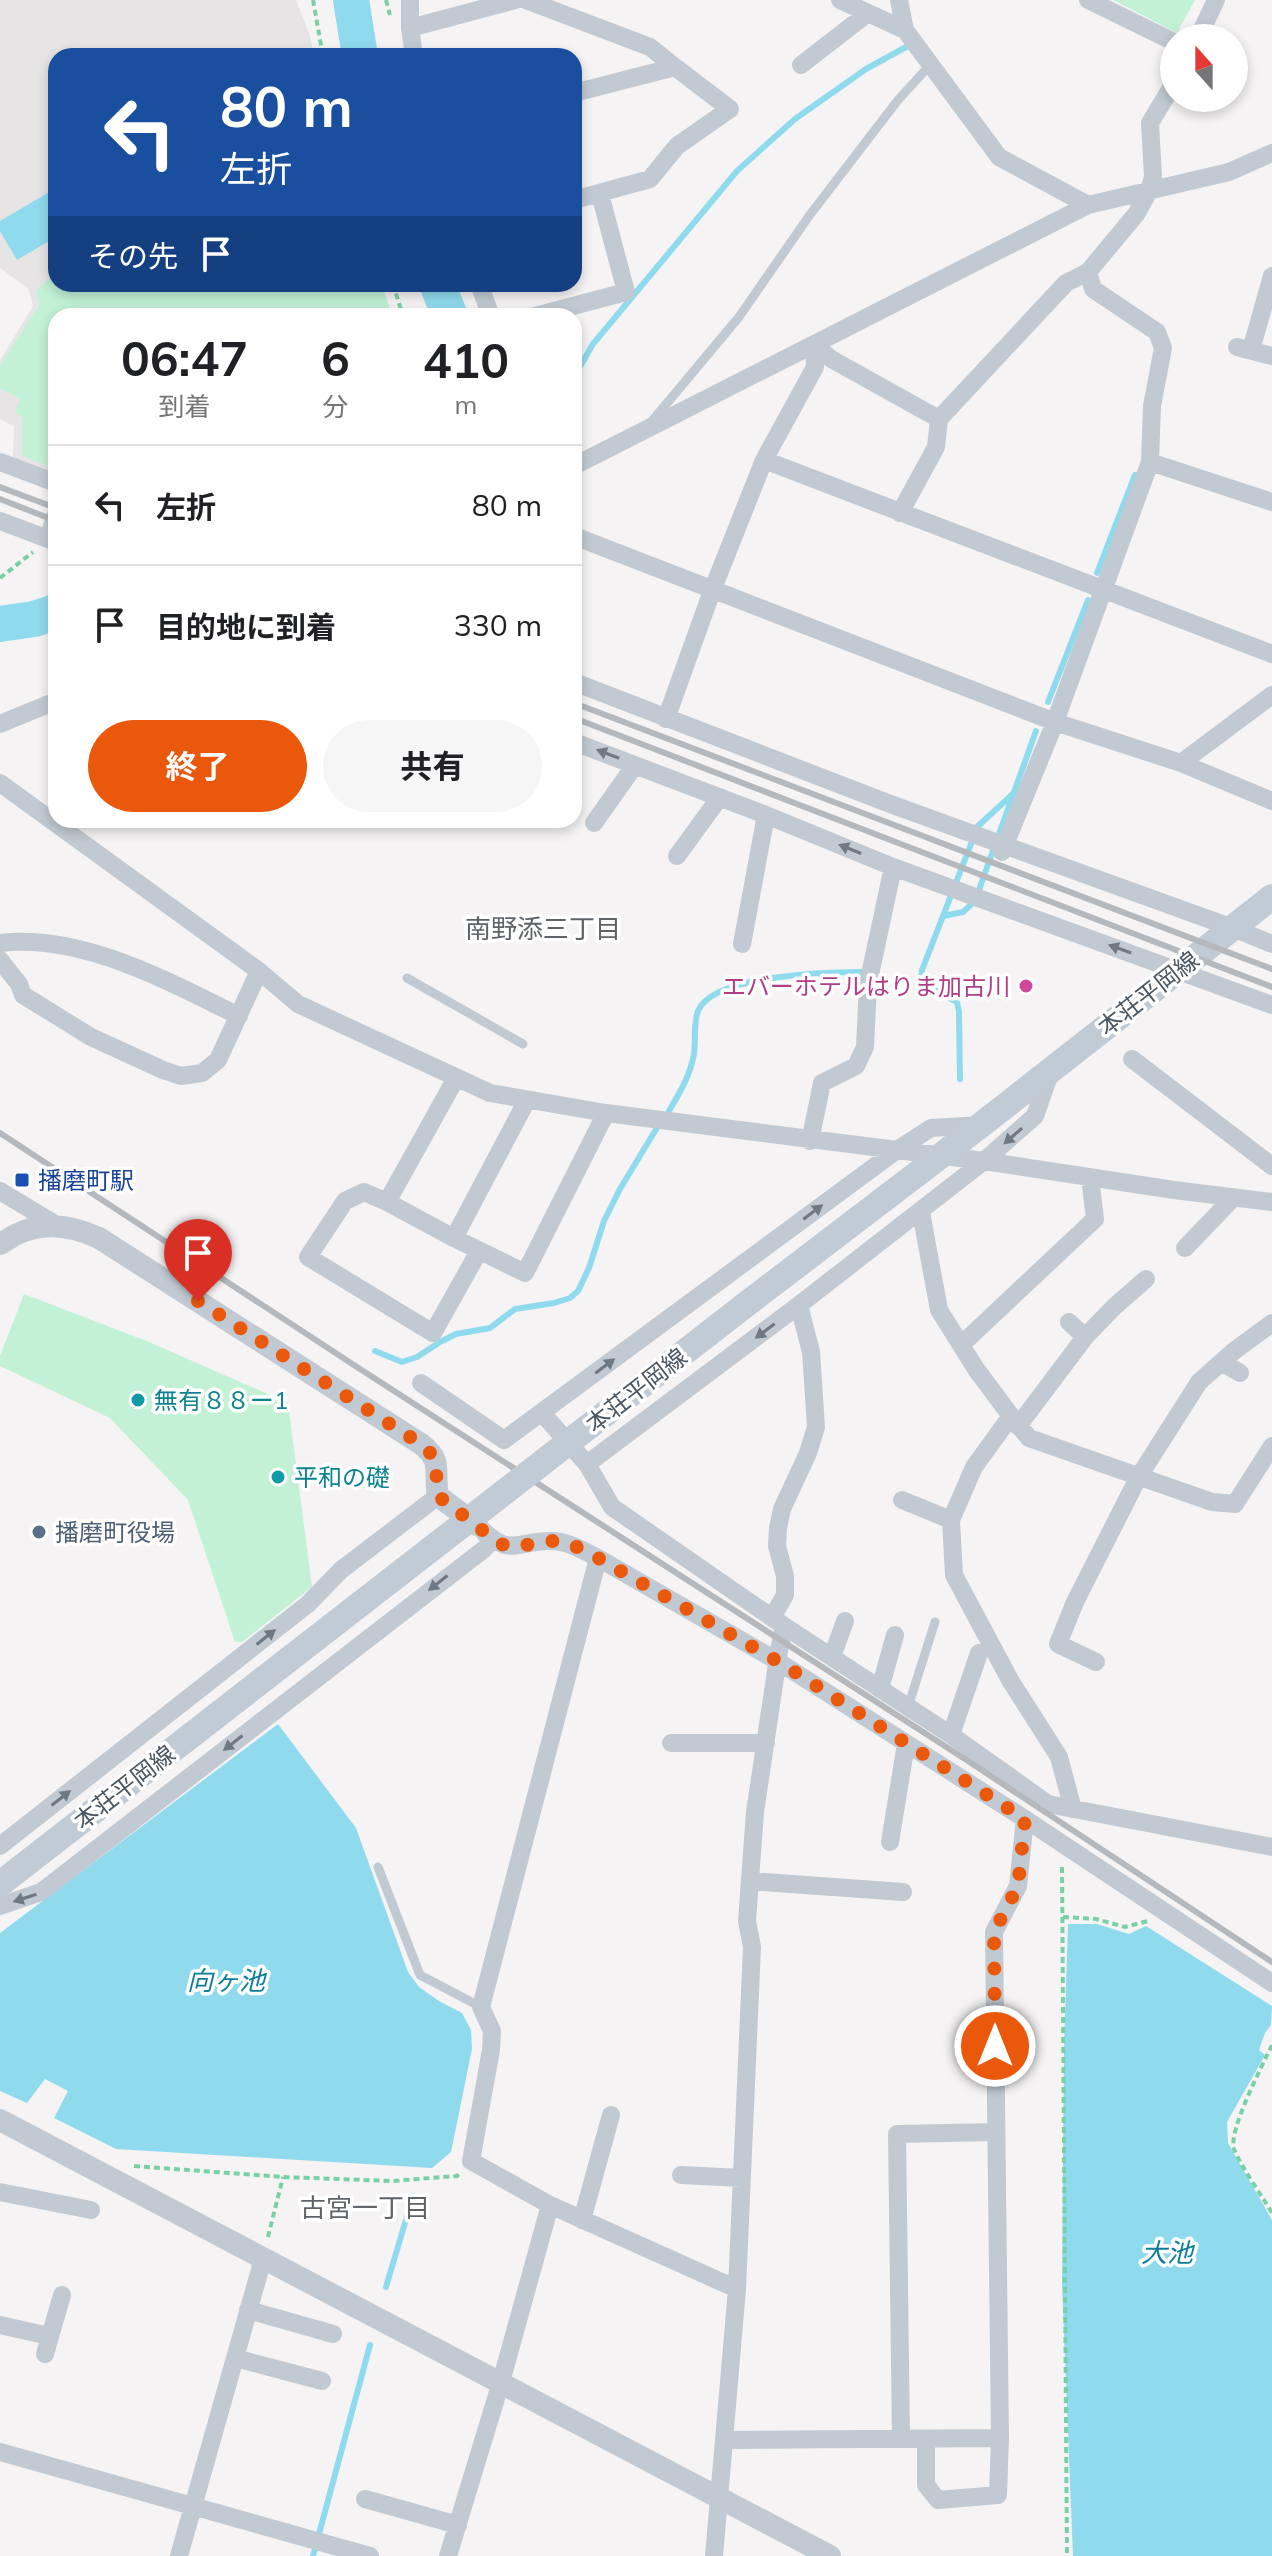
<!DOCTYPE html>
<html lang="ja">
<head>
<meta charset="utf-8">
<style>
  body { margin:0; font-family:Mulish,"Noto Sans JP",sans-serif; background:#f6f6f6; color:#202124; height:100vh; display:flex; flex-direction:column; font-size:30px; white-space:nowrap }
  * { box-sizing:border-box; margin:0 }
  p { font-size:26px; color:#757577 }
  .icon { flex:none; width:44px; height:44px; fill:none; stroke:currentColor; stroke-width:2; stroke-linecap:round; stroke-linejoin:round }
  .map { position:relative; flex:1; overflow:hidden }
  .sheet { position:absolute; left:48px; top:308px; width:534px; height:520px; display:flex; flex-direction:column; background:#fff; border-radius:24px; box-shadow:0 4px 12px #0003 }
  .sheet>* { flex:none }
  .guide { position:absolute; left:48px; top:48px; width:534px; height:244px; border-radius:24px; box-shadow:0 4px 12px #0003; background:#1a4fa0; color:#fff; overflow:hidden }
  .needle { width:52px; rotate:339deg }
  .buttons { position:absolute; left:1160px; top:24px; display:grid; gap:16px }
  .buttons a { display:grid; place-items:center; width:88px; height:88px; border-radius:50%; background:#fff; box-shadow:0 4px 12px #0003; font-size:40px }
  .pin { position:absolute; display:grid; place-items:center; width:68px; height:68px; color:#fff; margin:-82px -34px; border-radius:50% 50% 50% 0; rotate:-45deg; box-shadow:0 0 8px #0007 }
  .pin .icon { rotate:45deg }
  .me { position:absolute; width:88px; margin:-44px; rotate:0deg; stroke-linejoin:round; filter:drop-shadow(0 0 6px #0008) }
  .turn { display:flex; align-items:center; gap:28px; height:168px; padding:0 40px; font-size:36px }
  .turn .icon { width:104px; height:104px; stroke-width:2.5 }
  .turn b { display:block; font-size:56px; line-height:68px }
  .then { display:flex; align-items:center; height:76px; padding:0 40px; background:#0003; gap:16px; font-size:30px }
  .eta { display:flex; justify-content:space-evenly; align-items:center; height:136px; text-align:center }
  .eta b { font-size:48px; font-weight:700; line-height:56px }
  .button { display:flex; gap:16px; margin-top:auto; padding:16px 40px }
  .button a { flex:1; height:92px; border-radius:48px; background:#ea580c; color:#fff; font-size:32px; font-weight:700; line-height:92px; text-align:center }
  .button a+a { background:#f6f6f6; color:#202124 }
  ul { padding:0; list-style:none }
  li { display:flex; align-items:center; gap:24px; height:120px; padding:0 40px; border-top:2px solid #e0e0e0 }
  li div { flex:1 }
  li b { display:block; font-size:30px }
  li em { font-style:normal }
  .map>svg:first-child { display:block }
</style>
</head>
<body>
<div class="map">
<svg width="1272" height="2556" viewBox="0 0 1272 2556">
  <rect width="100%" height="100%" fill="#f5f3f3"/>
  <path fill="#e6e4e5" d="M0,0H296L310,36L314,56H56V284H382L391,316H56V474L13,459L14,426L0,419V360L33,306L28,288L0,268Z"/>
  <path fill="#c3f1d5" d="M1113,0H1195L1177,33Z
    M56,272V284H381L389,305L391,316H56V469L22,456V417L15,413L20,399L0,388V366L39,305L36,291Z
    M24,1294L149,1342L288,1403L312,1587L242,1642H235L188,1500L110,1418L0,1366V1356Z"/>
  <path fill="#90daee" d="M56,188V237L17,260L0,231V221Z
    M278,1724L356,1828L408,1972L419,1987L439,2001L462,2013L471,2030L472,2049L451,2152L432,2168L116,2149L54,2118L68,2091L45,2079L27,2103L0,2091V1933Z
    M1068,1924H1097L1129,1934L1146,1926L1272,2006L1271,2025L1265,2033L1259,2050L1265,2055L1227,2122L1228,2143L1272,2220V2556H1073L1062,2284L1064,2049Z"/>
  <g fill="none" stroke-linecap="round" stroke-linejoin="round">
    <path stroke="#90daee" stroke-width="6" d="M574,377L593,344L737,171L795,119L866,69L906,47
      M1097,573L1135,475
      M1048,702L1088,600
      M943,916L963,912L975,901L1036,731
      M960,1079L959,1012L957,1002L926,985L921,980L922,970L978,826L1015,792
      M669,1111C680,1092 690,1076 694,1054C696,1040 693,1025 698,1011C712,975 828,972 862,972
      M375,1351L402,1362L417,1357L440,1342L456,1334L490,1328L515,1309L554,1303L570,1298L578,1291L589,1268L604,1221L620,1189L658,1126
      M386,2287L413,2196
      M313,2556L370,2345"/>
    <path stroke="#90daee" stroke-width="36" d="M351,0L360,56
      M437,284L450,316
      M0,624L34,619L56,612"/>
    <path stroke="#7ad0a6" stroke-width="4" stroke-dasharray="6 4" stroke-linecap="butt" d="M313,0L323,56
      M386,0L390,15
      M393,284L403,316
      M0,578L33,552
      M1062,1867L1067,2556
      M1063,1917L1096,1919L1125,1927L1148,1921
      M1272,2045C1263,2064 1228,2131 1234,2149C1240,2165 1262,2196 1272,2213
      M134,2166L283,2177L392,2181L457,2176L459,2174
      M268,2237L283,2177"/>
    <path stroke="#c1cad2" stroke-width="9" d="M652,421L739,317L809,216L898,100L931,64
      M407,978L523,1044
      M908,1707L935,1622
      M378,1867L420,1975L481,2007"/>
    <path stroke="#c1cad2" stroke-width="18" d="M410,0V28L414,56
      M526,0L650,47L675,67
      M840,0L905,30
      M899,0L905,30L999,157L1088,205
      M1088,0L1174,42
      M410,28L515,0
      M1198,38L1216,0
      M801,65L868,13
      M574,93L675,67L730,109L677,146L650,179L574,200
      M479,284L491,316
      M535,316L626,292L600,194
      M1237,347L1272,356
      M1251,350L1272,276
      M764,460L1272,654
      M0,462L56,483
      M1150,462L1272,502
      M574,466L1088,205L1229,172L1272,153
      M900,513L936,447L939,419L1066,283L1088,272
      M0,521L56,542
      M574,536L1055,722L1181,763L1272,801
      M48,539L56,514
      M574,682L893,805L1233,928L1272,944
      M666,719L712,591L764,460L815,367L814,346L833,360L939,419
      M0,724L56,701
      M574,742L766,815L893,867L1272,1005
      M1181,763L1272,695
      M0,783L259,971L298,1004L490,1093L606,1113L984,1161L1174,1190L1272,1202
      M594,823L635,765
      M1002,852L1055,722L1150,462L1152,406L1163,348L1157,332L1093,289L1088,272L1137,213L1149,191L1153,177L1150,123L1174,83
      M677,856L720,797
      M0,943C81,933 167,981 239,1016
      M742,944L766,815
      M0,960L19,984L23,995L91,1037L163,1070L181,1076L202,1073L218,1060L259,971
      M1132,1059L1272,1166
      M456,1078L387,1202L454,1238L525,1273L606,1113
      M810,1141L822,1083L856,1066L865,1047L868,984L893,867
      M0,1191L58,1226
      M387,1202L364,1192L345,1201L308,1257L433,1333L479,1251
      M921,1212L939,1310L976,1369L1011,1416L974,1467L951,1520L954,1575L1010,1680L1059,1757L1073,1809
      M454,1238L527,1100
      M1185,1248L1233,1198
      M1069,1322L1085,1337
      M962,1344L1095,1219L1090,1178
      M1222,1362L1240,1373
      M421,1383L504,1440L897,1150L931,1128L981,1125
      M542,1413L587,1464L612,1507L784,1626L951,1735L1048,1804L1272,1847
      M1011,1416L1029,1438L1212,1502L1235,1504L1272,1446
      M1018,1426L1085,1337L1114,1307L1146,1279
      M587,1464L799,1305L984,1161L1035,1116L1051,1070
      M902,1500L951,1520
      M477,1525C511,1559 513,1541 551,1541C568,1541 584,1551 598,1558L779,1662L1025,1819L1272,1983
      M598,1558L481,2007L492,2031L491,2050L471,2161L550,2205L737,2289
      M773,1616L785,1595V1576L777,1546L778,1528L782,1509L808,1453L816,1427L811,1352L799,1305
      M832,1657L845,1621
      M1096,1662L1058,1644L1075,1602L1138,1478L1199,1382L1234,1351L1272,1323
      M880,1689L895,1635
      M951,1735L979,1653
      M671,1743H766
      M890,1842L906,1744
      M0,1846L308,1604L341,1570L438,1496
      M750,1881L903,1892
      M0,1906L41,1892L483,1550L488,1545L489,1539L484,1532
      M681,2175L742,2178
      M0,2192L91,2210
      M582,2220L611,2115
      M248,2310L333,2334
      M0,2325L49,2336
      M45,2354L62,2295
      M235,2358L322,2381
      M901,2439L897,2134L995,2132
      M926,2439V2485L938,2500L998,2495L1000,2438
      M726,2440L1000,2438L994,1932L1018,1886L1025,1819
      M0,2452L370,2556
      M365,2499L458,2525
      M179,2556L263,2259
      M448,2556L501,2382L550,2205
      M714,2556L737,2289L752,1947L747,1921L755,1812L779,1651L784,1626"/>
    <path stroke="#c1cad2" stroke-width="22" d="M0,1244C6,1241 11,1237 17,1234C44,1221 73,1226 99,1238L421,1444C444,1462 433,1470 438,1496L477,1525
      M0,2120L830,2556"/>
    <path stroke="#c1cbd6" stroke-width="26" d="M744,1306L981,1125L1272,897
      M0,1884L301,1650"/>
    <path stroke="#b5b8bd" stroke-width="6" d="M0,487L56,508
      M0,499L56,521
      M574,703L1272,969
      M574,718L1272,987
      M0,1133L360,1369L965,1759L1272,1962"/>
    <path stroke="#c1cbd6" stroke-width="26" d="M301,1650L744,1306"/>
  </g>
  <defs><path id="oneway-solid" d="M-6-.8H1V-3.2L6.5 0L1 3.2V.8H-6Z" transform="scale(2)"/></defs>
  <g fill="#6e7983">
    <use href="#oneway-solid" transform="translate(608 754) rotate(-159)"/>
    <use href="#oneway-solid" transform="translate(850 849) rotate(-158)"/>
    <use href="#oneway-solid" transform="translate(1120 949) rotate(-160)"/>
    <use href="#oneway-solid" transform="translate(1013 1136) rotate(139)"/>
    <use href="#oneway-solid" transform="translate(813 1212) rotate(-37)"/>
    <use href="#oneway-solid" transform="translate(765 1331) rotate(143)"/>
    <use href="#oneway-solid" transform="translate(605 1366) rotate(-37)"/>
    <use href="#oneway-solid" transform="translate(438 1583) rotate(142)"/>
    <use href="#oneway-solid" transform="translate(266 1637) rotate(-38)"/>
    <use href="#oneway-solid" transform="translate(233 1743) rotate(142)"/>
    <use href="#oneway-solid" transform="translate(61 1798) rotate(-38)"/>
    <use href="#oneway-solid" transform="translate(25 1898) rotate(162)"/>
  </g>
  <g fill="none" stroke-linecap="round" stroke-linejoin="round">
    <path stroke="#ea580c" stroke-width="14" stroke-dasharray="0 25.2" d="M198,1301L421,1444C444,1463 433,1470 438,1496L499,1543C517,1551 531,1542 550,1541C567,1540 583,1550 598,1558L779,1662L1025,1819L1018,1886L994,1932L995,2046"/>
  </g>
  <circle fill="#d1479c" stroke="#fff" stroke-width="3" cx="1026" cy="986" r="8"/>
  <rect fill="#1a4fb4" stroke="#fff" stroke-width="3" x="14" y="1172" width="16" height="16" rx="4"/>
  <g fill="#0f9aa8" stroke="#fff" stroke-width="3">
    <circle cx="138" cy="1400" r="8"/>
    <circle cx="278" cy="1477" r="8"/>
  </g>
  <circle fill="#5c6f8a" stroke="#fff" stroke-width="3" cx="39" cy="1532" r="8"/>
  <g text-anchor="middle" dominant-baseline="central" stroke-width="7" stroke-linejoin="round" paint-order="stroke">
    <g font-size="24" fill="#b23c85" stroke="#fff" text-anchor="end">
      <text x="1010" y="986">エバーホテルはりま加古川</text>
    </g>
    <g font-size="24" fill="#4a5661" stroke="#fff">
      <text transform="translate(1148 993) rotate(-38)">本荘平岡線</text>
      <text transform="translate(636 1390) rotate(-38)">本荘平岡線</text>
      <text transform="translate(124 1787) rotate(-38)">本荘平岡線</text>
    </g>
    <g font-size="24" fill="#164399" stroke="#fff" text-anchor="start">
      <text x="38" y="1180">播磨町駅</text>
    </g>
    <g font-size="24" fill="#0d838f" stroke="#fff" text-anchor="start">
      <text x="154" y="1400">無有８８ー1</text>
      <text x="294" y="1477">平和の礎</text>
    </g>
    <g font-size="24" fill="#4e5e75" stroke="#fff" text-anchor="start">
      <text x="55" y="1532">播磨町役場</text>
    </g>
    <g font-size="26" fill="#5f6368" stroke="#fff">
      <text x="543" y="928">南野添三丁目</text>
      <text x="365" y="2207">古宮一丁目</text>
    </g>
    <g font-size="26" font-style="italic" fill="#0c7c9b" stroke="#fff">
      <text x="226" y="1980">向ヶ池</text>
      <text x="1167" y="2252">大池</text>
    </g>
  </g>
</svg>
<div class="buttons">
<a><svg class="needle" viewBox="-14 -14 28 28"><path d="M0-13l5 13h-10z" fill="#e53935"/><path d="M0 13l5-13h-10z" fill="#757577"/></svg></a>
</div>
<div class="pin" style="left:198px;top:1301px;background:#d93025"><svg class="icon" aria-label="arrive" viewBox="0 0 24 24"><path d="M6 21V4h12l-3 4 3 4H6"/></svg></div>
<svg class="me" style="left:995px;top:2046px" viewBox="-20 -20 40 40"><circle r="17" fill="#ea580c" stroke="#fff" stroke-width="3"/><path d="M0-11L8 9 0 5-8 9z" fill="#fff"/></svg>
<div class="guide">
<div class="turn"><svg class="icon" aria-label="left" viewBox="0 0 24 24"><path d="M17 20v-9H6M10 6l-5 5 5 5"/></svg><div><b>80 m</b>左折</div></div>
<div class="then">その先<svg class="icon" aria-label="arrive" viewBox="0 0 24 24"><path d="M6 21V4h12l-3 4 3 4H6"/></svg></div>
</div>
<section class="sheet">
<div class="eta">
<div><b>06:47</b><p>到着</p></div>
<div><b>6</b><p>分</p></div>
<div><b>410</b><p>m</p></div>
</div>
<ul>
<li><svg class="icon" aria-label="left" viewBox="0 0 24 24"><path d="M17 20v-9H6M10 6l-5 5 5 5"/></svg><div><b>左折</b></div><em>80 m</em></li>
<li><svg class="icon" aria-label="arrive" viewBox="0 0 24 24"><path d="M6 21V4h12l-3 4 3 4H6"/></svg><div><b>目的地に到着</b></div><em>330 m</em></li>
</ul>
<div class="button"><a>終了</a><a>共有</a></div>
</section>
</div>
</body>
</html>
